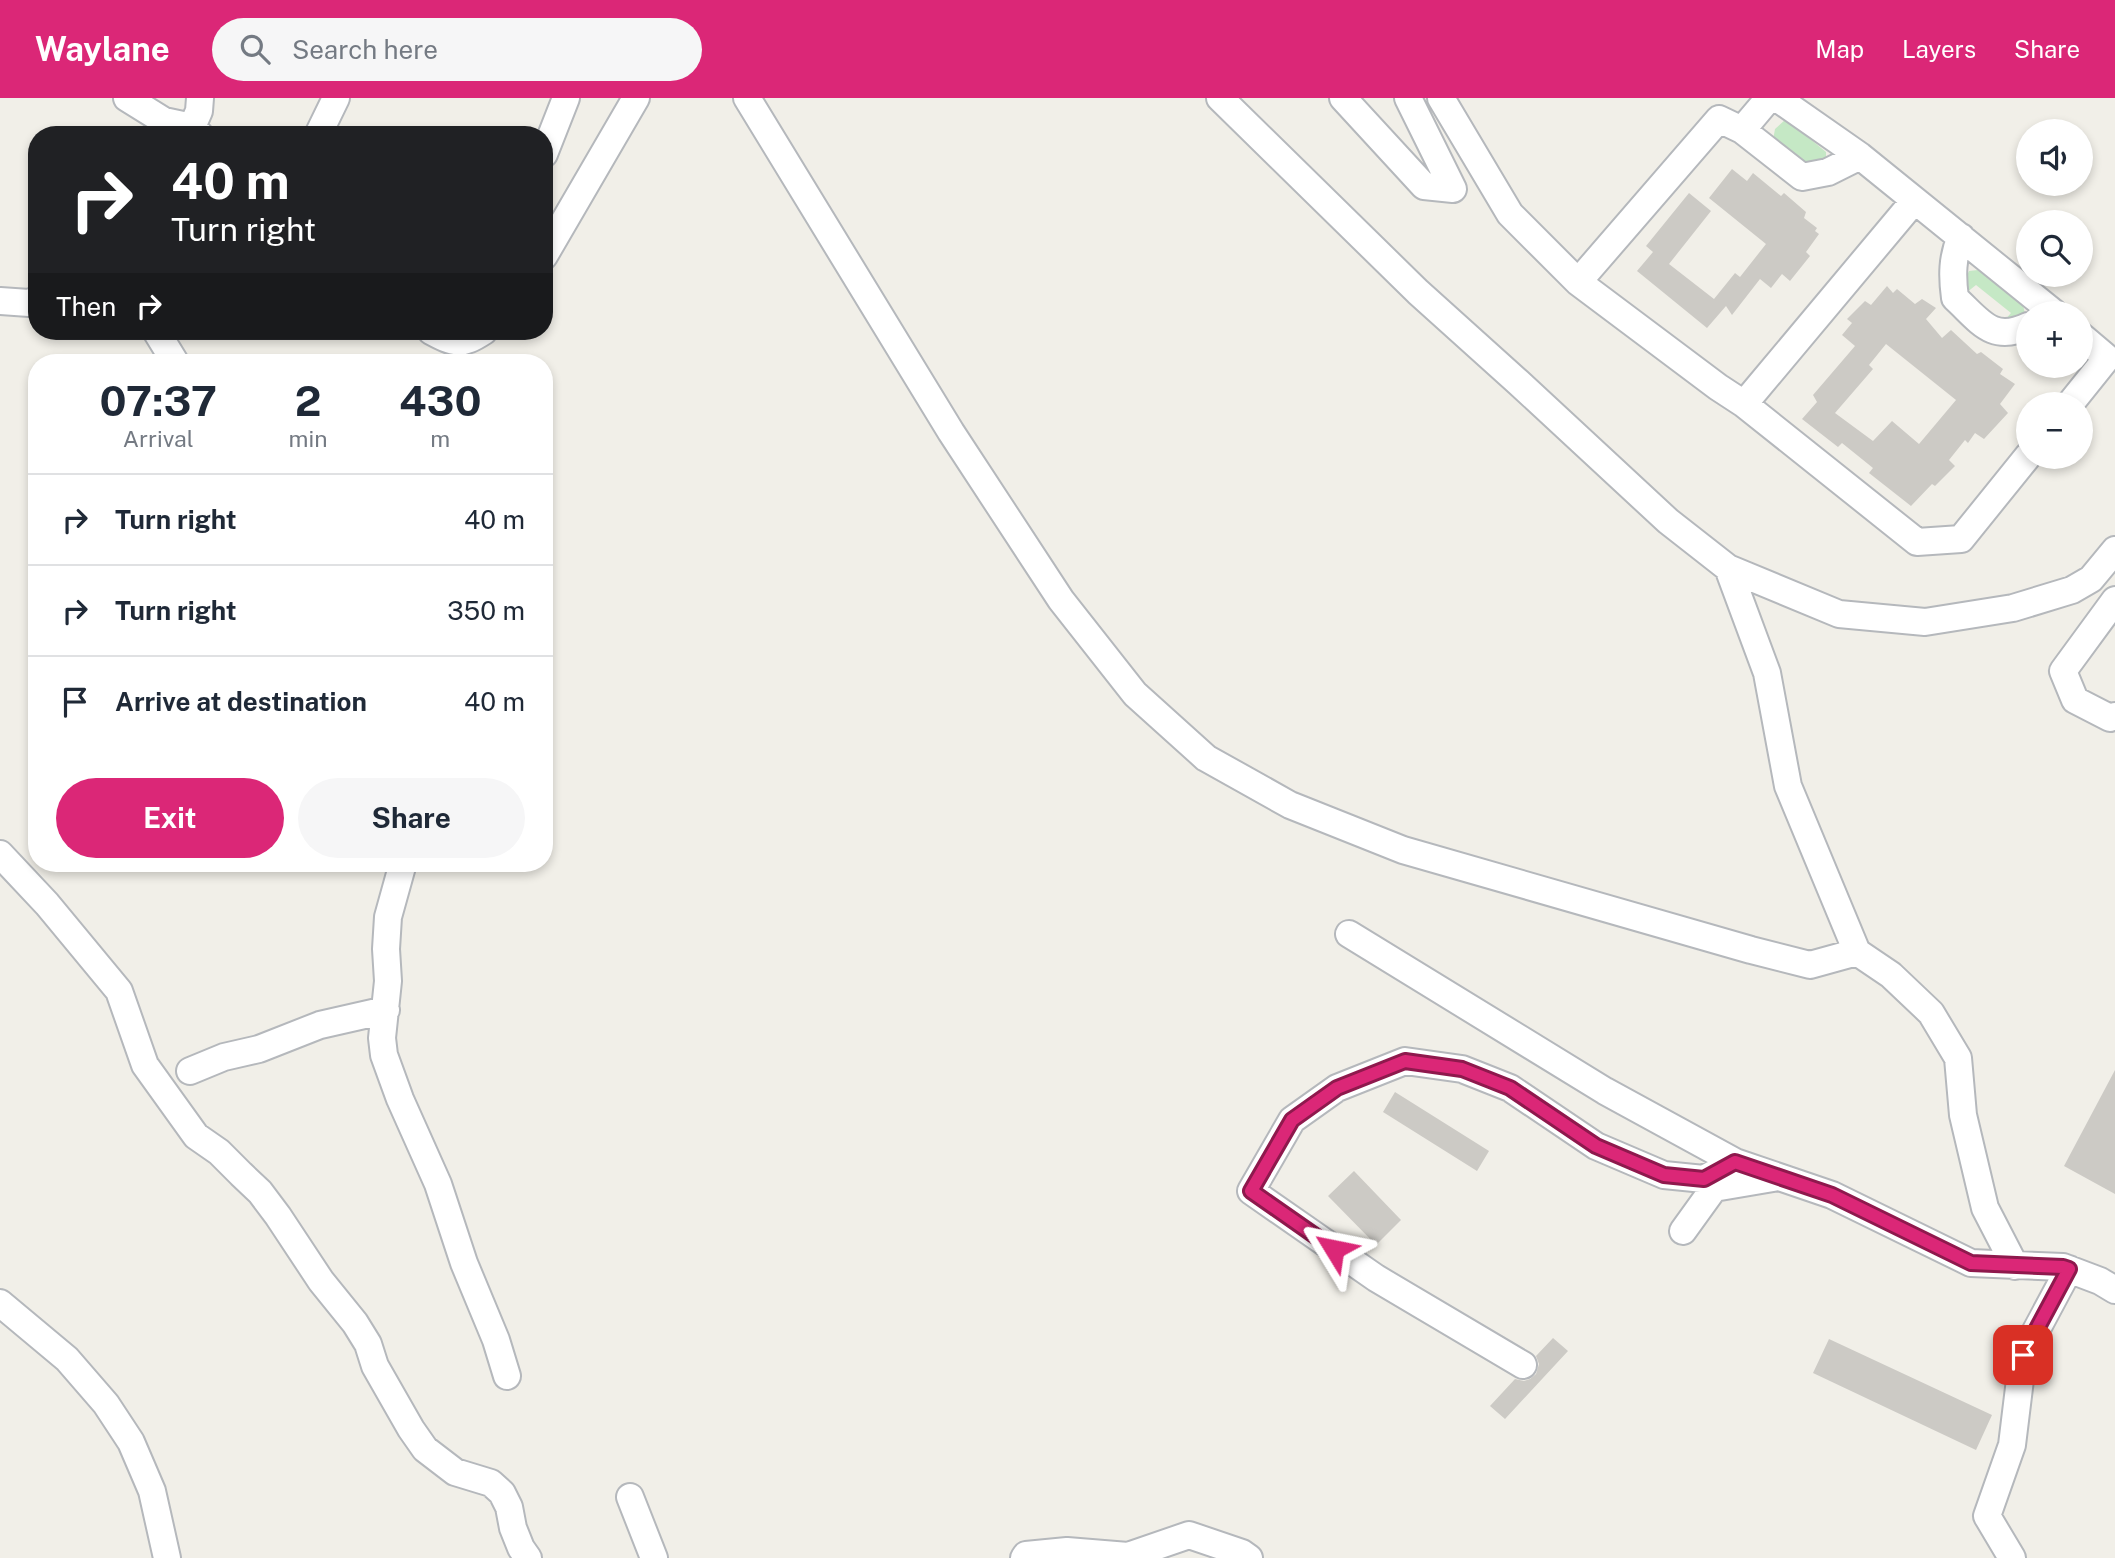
<!DOCTYPE html>
<html lang="en">
<head>
<meta charset="utf-8">
<style>
  body { margin:0; font-family:"Public Sans",sans-serif; background:#f6f6f7; color:#1f2937; height:100vh; display:flex; flex-direction:column; font-size:26px; white-space:nowrap }
  * { box-sizing:border-box; margin:0 }
  p { font-size:23px; color:#747a83 }
  .icon { flex:none; width:38px; height:38px; fill:none; stroke:currentColor; stroke-width:2; stroke-linecap:round; stroke-linejoin:round }
  .map { position:relative; flex:1; overflow:hidden }
  .side { position:absolute; left:28px; top:256px; width:525px; height:518px; display:flex; flex-direction:column; background:#fff; border-radius:28px; box-shadow:0 4px 10px #0003 }
  .side>* { flex:none }
  .guide { position:absolute; left:28px; top:28px; width:525px; height:214px; border-radius:28px; box-shadow:0 4px 10px #0003; background:#202124; color:#fff; overflow:hidden }
  .buttons { position:absolute; left:2016px; top:21px; display:grid; gap:14px }
  .buttons a { display:grid; place-items:center; width:77px; height:77px; border-radius:50%; background:#fff; box-shadow:0 4px 10px #0003; font-size:35px }
  .pin { position:absolute; display:grid; place-items:center; width:60px; height:60px; color:#fff; margin:-30px; border-radius:14px; box-shadow:0 4px 10px #0006 }
  .me { position:absolute; width:77px; margin:-38px; rotate:305deg; stroke-linejoin:round; filter:drop-shadow(0 0 5px #0008) }
  .turn { display:flex; align-items:center; gap:24px; height:147px; padding:0 28px; font-size:32px }
  .turn .icon { width:91px; height:91px; stroke-width:2.5 }
  .turn b { display:block; font-size:49px; line-height:60px }
  .then { display:flex; align-items:center; height:66px; padding:0 28px; background:#0003; gap:14px; font-size:26px }
  .eta { display:flex; justify-content:space-evenly; align-items:center; height:119px; text-align:center }
  .eta b { font-size:42px; font-weight:700; line-height:49px }
  .button { display:flex; gap:14px; margin-top:auto; padding:14px 28px }
  .button a { flex:1; height:80px; border-radius:42px; background:#db2777; color:#fff; font-size:28px; font-weight:700; line-height:80px; text-align:center }
  .button a+a { background:#f6f6f7; color:#1f2937 }
  ul { padding:0; list-style:none }
  li { display:flex; align-items:center; gap:21px; height:91px; padding:0 28px; border-top:2px solid #e0e1e3 }
  li div { flex:1 }
  li b { display:block; font-size:26px }
  li em { font-style:normal }
  header { display:flex; align-items:center; gap:42px; box-sizing:border-box; height:98px; padding:0 35px; background:#db2777; color:#fff }
  header strong { font-size:33px }
  nav { display:flex; gap:38px; margin-inline-start:auto; font-size:24px }
  .search { width:490px; height:63px; background:#f6f6f7; display:flex; align-items:center; gap:18px; box-sizing:border-box; padding:0 24px; border-radius:38px; color:#747a83; font-size:26px }
  .map>svg:first-child { display:block }
</style>
</head>
<body>
<header>
<strong>Waylane</strong>
<div class="search"><svg class="icon" aria-label="search" viewBox="0 0 24 24"><circle cx="10" cy="10" r="6"/><path d="M15 15l6 6"/></svg>Search here</div>
<nav><a>Map</a><a>Layers</a><a>Share</a></nav>
</header>
<div class="map">
<svg width="2115" height="1460" viewBox="0 0 2115 1460">
  <rect width="100%" height="100%" fill="#f1efe8"/>
  <path fill="#c5e8c5" d="M1786,21L1826,54V63L1809,69L1773,42L1775,31Z
    M1978,172L2023,207L2025,216L2021,221L2003,224L2011,215L1976,187L1966,195L1961,191L1969,173Z"/>
  <path fill="#cccac5" fill-rule="evenodd" d="M1732,71L1747,83L1753,75L1781,98L1784,95L1806,114L1804,120L1817,130L1815,133L1819,136L1806,154L1810,158L1790,183L1782,176L1771,190L1760,181L1732,217L1726,208L1707,230L1637,173L1653,154L1646,148L1689,95L1711,113L1669,166L1714,201L1735,175L1740,179L1766,146L1709,100Z
    M1887,188L1893,195L1897,191L1915,206L1922,201L1936,210L1926,221L1942,240L1951,232L1977,256L1981,254L2003,271L2000,276L2015,286L2000,306L2008,315L1984,341L1975,335L1968,345L1965,342L1949,362L1955,368L1935,388L1932,386L1911,408L1869,375L1873,370L1842,345L1838,349L1802,321L1817,304L1813,297L1855,248L1842,237L1852,225L1847,221L1865,203L1871,207ZM1886,246L1956,302L1919,346L1892,323L1873,343L1835,315L1873,271L1869,267Z
    M2115,972V1096L2064,1068Z
    M1395,994L1489,1053L1477,1073L1383,1014Z
    M1354,1073L1401,1122L1376,1147L1328,1098Z
    M1553,1240L1568,1253L1505,1321L1490,1308L1515,1281L1524,1283L1530,1281L1536,1276L1539,1266L1536,1258Z
    M1829,1241L1992,1317L1976,1352L1813,1275Z"/>
  <g fill="none" stroke-linecap="round" stroke-linejoin="round">
    <defs>
      <path id="minor" d="M127,0L164,23L192,29
        M200,0L199,13L192,29L200,37
        M747,0L951,334L1061,502L1135,596L1206,660L1290,707L1403,752L1751,852L1810,867L1857,854L1891,877L1931,915L1958,960L1963,1017L1985,1110L2015,1168
        M1220,0L1418,194L1518,284L1668,423L1728,470L1839,516L1925,524L2013,510L2072,492L2091,481L2115,452
        M1343,0L1424,88L1453,91L1408,0
        M1441,0L1510,116L1578,184L1718,289L1744,306L1917,444L1961,441L2028,358
        M1777,0L1860,58L2054,215
        M1742,32L1769,0
        M318,37L336,0
        M544,56L566,0
        M1961,139C1952,159 1952,178 1955,200C1980,223 1992,245 2028,228
        M544,158L636,0
        M1578,184L1719,21L1742,32L1802,79L1828,74L1860,58
        M0,203L29,205L37,202
        M156,233L175,264
        M431,233C455,246 461,248 484,233
        M1744,306L1914,103
        M2070,306L2107,260L2081,238
        M1728,470L1767,575L1788,688L1857,854
        M2115,502L2063,573L2075,602L2110,620L2115,618
        M0,756L47,806L119,893L145,967L196,1038L219,1054L241,1076L260,1094L278,1118L321,1183L355,1225L368,1246L375,1268L411,1331L425,1351L455,1374L491,1385L502,1395L509,1409L513,1430L521,1450L528,1460
        M403,765L388,819L386,851L388,883L382,940L384,957L400,1001L438,1086L464,1165L496,1242L507,1278
        M1349,836L1605,993L1735,1064L1832,1097L1971,1165L2063,1169L2100,1183L2115,1192
        M190,973L224,959L259,951L320,927L386,912
        M1683,1133L1714,1090L1773,1080
        M0,1205L67,1261L106,1306L131,1344L152,1393L167,1460
        M1523,1267L1376,1180L1251,1093L1292,1022L1337,990L1405,963L1462,971L1510,990L1596,1048L1664,1077L1704,1081L1735,1064
        M630,1399L654,1460
        M1024,1460L1026,1457L1067,1453L1128,1458L1189,1437L1242,1455L1249,1460
        M2012,1460L1987,1418L2012,1347L2023,1257L2069,1171"/>
    </defs>
    <use href="#minor" stroke="#b5b8bc" stroke-width="30"/>
    <use href="#minor" stroke="#fff" stroke-width="26"/>
  </g>
  <g fill="none" stroke-linecap="round" stroke-linejoin="round">
    <defs>
      <path id="route" d="M1334,1151L1251,1093L1292,1022L1337,990L1405,963L1462,971L1510,990L1596,1048L1664,1077L1704,1081L1735,1064L1832,1097L1971,1165L2063,1169L2069,1171L2023,1257"/>
    </defs>
    <use href="#route" stroke="#8e194d" stroke-width="18"/>
    <use href="#route" stroke="#db2777" stroke-width="12"/>
  </g>
</svg>
<div class="buttons">
<a><svg class="icon" aria-label="sound" viewBox="0 0 24 24"><path d="M4 9h4l5-4v14l-5-4H4zM17 9q2 3 0 6"/></svg></a>
<a><svg class="icon" aria-label="search" viewBox="0 0 24 24"><circle cx="10" cy="10" r="6"/><path d="M15 15l6 6"/></svg></a>
<a>+</a>
<a>−</a>
</div>
<div class="pin" style="left:2023px;top:1257px;background:#d93025"><svg class="icon" aria-label="arrive" viewBox="0 0 24 24"><path d="M6 21V4h12l-3 4 3 4H6"/></svg></div>
<svg class="me" style="left:1334px;top:1151px" viewBox="-20 -20 40 40"><path d="M0-17L14 15 0 8-14 15z" fill="#db2777" stroke="#fff" stroke-width="4"/></svg>
<div class="guide">
<div class="turn"><svg class="icon" aria-label="right" viewBox="0 0 24 24"><path d="M7 20v-9h11M14 6l5 5-5 5"/></svg><div><b>40 m</b>Turn right</div></div>
<div class="then">Then<svg class="icon" aria-label="right" viewBox="0 0 24 24"><path d="M7 20v-9h11M14 6l5 5-5 5"/></svg></div>
</div>
<section class="side">
<div class="eta">
<div><b>07:37</b><p>Arrival</p></div>
<div><b>2</b><p>min</p></div>
<div><b>430</b><p>m</p></div>
</div>
<ul>
<li><svg class="icon" aria-label="right" viewBox="0 0 24 24"><path d="M7 20v-9h11M14 6l5 5-5 5"/></svg><div><b>Turn right</b></div><em>40 m</em></li>
<li><svg class="icon" aria-label="right" viewBox="0 0 24 24"><path d="M7 20v-9h11M14 6l5 5-5 5"/></svg><div><b>Turn right</b></div><em>350 m</em></li>
<li><svg class="icon" aria-label="arrive" viewBox="0 0 24 24"><path d="M6 21V4h12l-3 4 3 4H6"/></svg><div><b>Arrive at destination</b></div><em>40 m</em></li>
</ul>
<div class="button"><a>Exit</a><a>Share</a></div>
</section>
</div>
</body>
</html>
